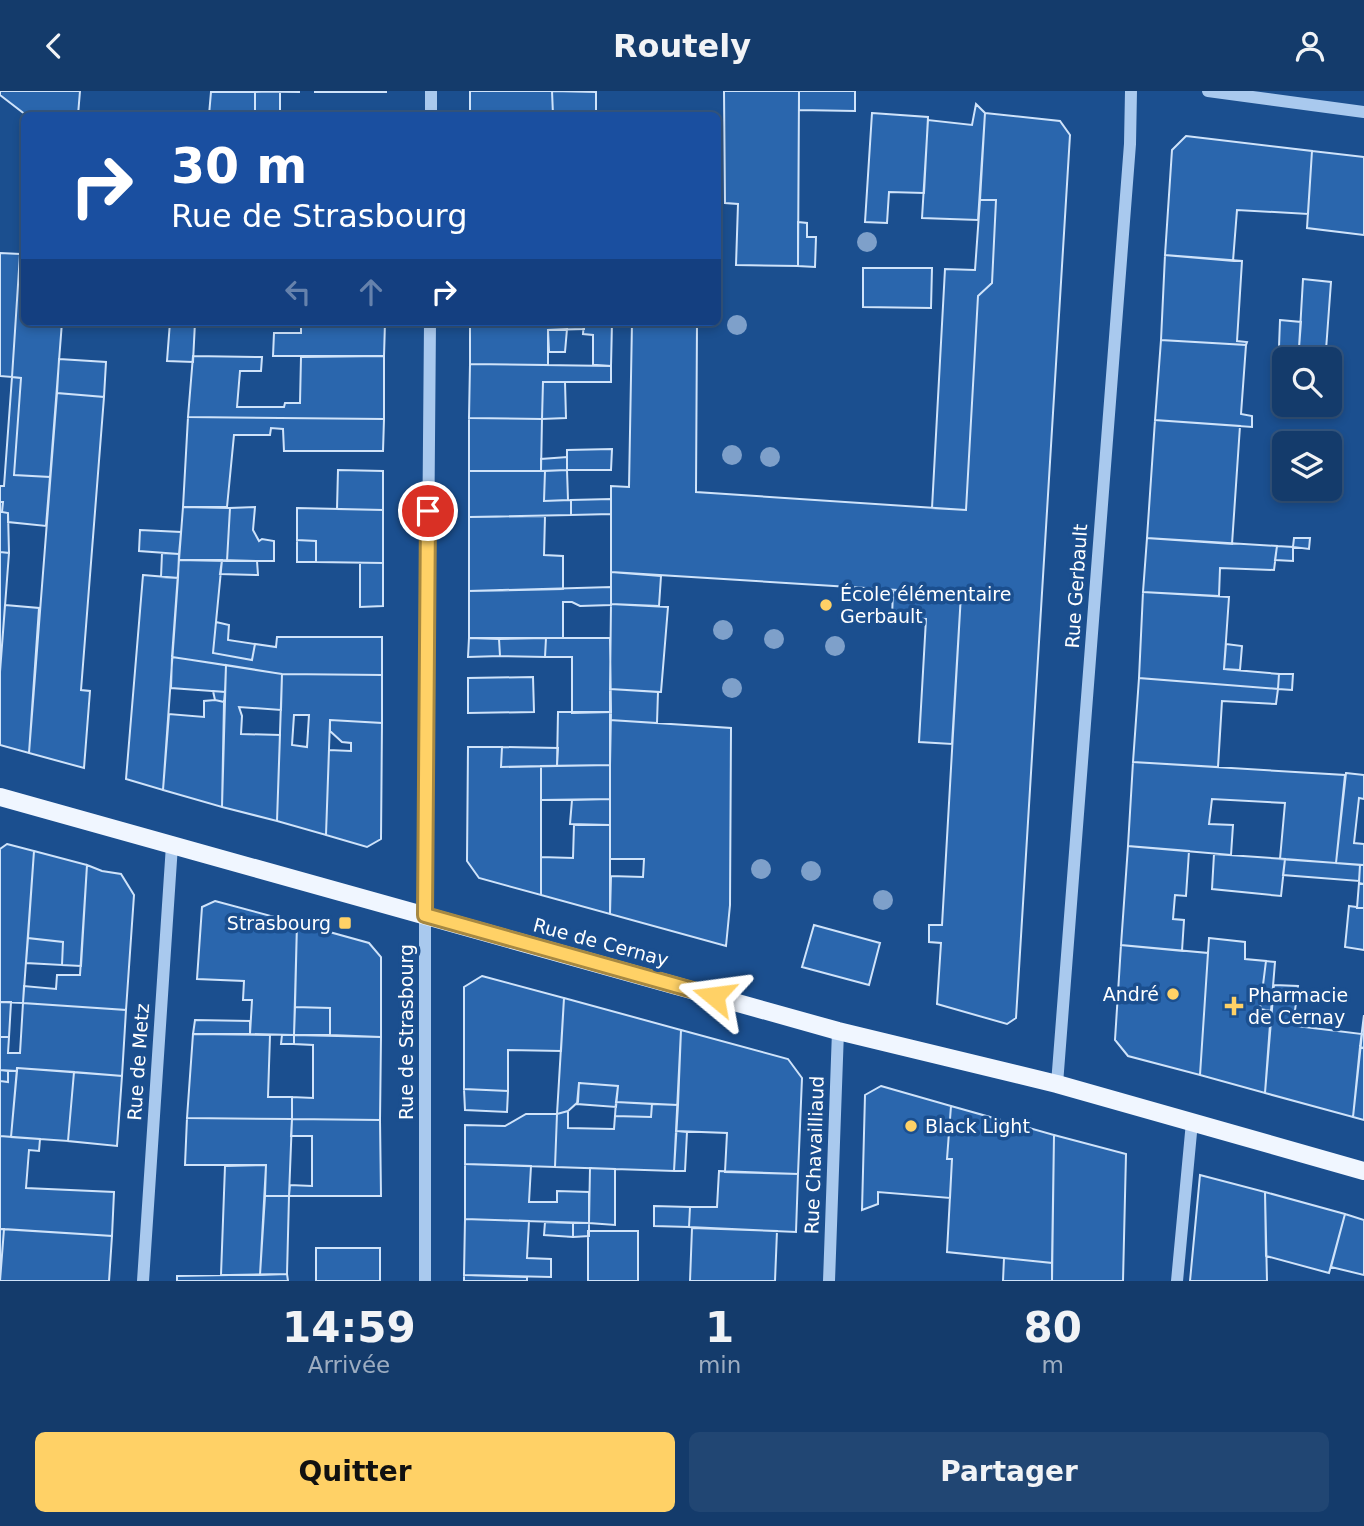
<!DOCTYPE html>
<html lang="fr">
<head>
<meta charset="utf-8">
<style>
  body { margin:0; font-family:"DejaVu Sans",sans-serif; background:#214673; color:#f1f3f6; height:100vh; display:flex; flex-direction:column; font-size:26px; white-space:nowrap }
  * { box-sizing:border-box; margin:0 }
  p { font-size:23px; color:#9dadc1 }
  .icon { flex:none; width:38px; height:38px; fill:none; stroke:currentColor; stroke-width:2; stroke-linecap:round; stroke-linejoin:round }
  .map { position:relative; height:1190px; overflow:hidden }
  .drawer { display:flex; flex-direction:column; background:#143b6b; flex:1 }
  .drawer>* { flex:none }
  .top-card { position:absolute; left:21px; top:21px; width:700px; height:214px; border-radius:10px; box-shadow:0 4px 10px #0003,0 0 0 2px #33557e; background:#1a4fa0; color:#fff; overflow:hidden }
  .fabs { position:absolute; left:1272px; top:256px; display:grid; gap:14px }
  .fabs a { display:grid; place-items:center; width:70px; height:70px; border-radius:10px; background:#143b6b; box-shadow:0 4px 10px #0003,0 0 0 2px #33557e; font-size:35px }
  .pin { position:absolute; display:grid; place-items:center; width:60px; height:60px; color:#fff; margin:-30px; border:4px solid #fff; border-radius:50%; box-shadow:0 2px 7px #0007 }
  .me { position:absolute; width:77px; margin:-38px; rotate:286deg; stroke-linejoin:round; filter:drop-shadow(0 0 5px #0008) }
  .turn { display:flex; align-items:center; gap:24px; height:147px; padding:0 35px; font-size:32px }
  .turn .icon { width:91px; height:91px; stroke-width:2.5 }
  .turn b { display:block; font-size:49px; line-height:60px }
  .lanes { display:flex; align-items:center; height:66px; padding:0 35px; background:#0003; justify-content:center; gap:35px; direction:ltr }
  .lanes .off { opacity:.35 }
  .eta { display:flex; justify-content:space-evenly; align-items:center; height:119px; text-align:center }
  .eta b { font-size:42px; font-weight:800; line-height:49px }
  .primary-button { display:flex; gap:14px; margin-top:auto; padding:14px 35px }
  .primary-button a { flex:1; height:80px; border-radius:10px; background:#ffd166; color:#111; font-size:28px; font-weight:800; line-height:80px; text-align:center }
  .primary-button a+a { background:#214673; color:#f1f3f6 }
  header { display:flex; justify-content:space-between; align-items:center; height:91px; padding:0 35px; background:#143b6b; font-size:32px; font-weight:800 }
  .map>svg:first-child { display:block }
</style>
</head>
<body>
<header><svg class="icon" aria-label="back" viewBox="0 0 24 24"><path d="M15 5l-7 7 7 7"/></svg>Routely<svg class="icon" aria-label="person" viewBox="0 0 24 24"><circle cx="12" cy="8" r="4"/><path d="M4 21q1-7 8-7t8 7"/></svg></header>
<div class="map">
<svg width="1364" height="1190" viewBox="0 0 1364 1190">
  <rect width="100%" height="100%" fill="#1b4f8f"/>
  <path fill="#2a66ad" stroke="#cfe3fa" stroke-width="2" fill-rule="evenodd" d="M0,0H80L78,24H26L0,4Z
    M211,0H299V1Z
    M280,0V24H255V1Z
    M315,0H386V1H315Z
    M470,0H552L553,24H470Z
    M552,0L596,1V24H553Z
    M724,0H799L798,175L736,174L738,113L725,112Z
    M799,0H855V20L799,19Z
    M211,1H255V24H209Z
    M976,13L985,22L978,129L922,127L928,29L972,34Z
    M872,22L928,26L924,102L889,101L887,132L865,131Z
    M985,22L1060,30L1070,44L1016,927L1007,933L937,913L941,852L929,851V834H942L961,503L611,481V395L629,396L632,231H697L696,401L966,419L978,205L992,192L996,109H980Z
    M1186,45L1312,60L1308,123L1237,119L1233,170L1165,164L1172,59Z
    M1312,60L1364,66V144L1307,137Z
    M980,109H996L992,192L978,205L966,419L932,417L945,178L975,179Z
    M798,131L807,132V146H816L815,176L798,175Z
    M0,162L20,163L12,286L0,285Z
    M20,163H24V231H62L50,386L14,384L21,287L12,286Z
    M1165,164L1242,170L1237,250L1247,251L1246,254L1161,249Z
    M863,177H932L931,217L863,216Z
    M1303,188L1331,191L1326,259L1299,257Z
    M1280,229L1301,231L1299,257L1279,256Z
    M170,231H195L193,271L167,270Z
    M301,231H385L384,265H273L274,242H301Z
    M470,231H584V238L548,239V274L470,273Z
    M584,231H612L611,275L593,274V244L583,243Z
    M567,238L565,261H549L548,239Z
    M1161,249L1246,254L1241,323L1252,325V336L1155,329Z
    M193,265L262,266L261,280H240L237,316H284L285,312H300L301,266L384,265V328L188,326Z
    M59,268L106,271L104,306L57,302Z
    M470,273L611,275V291H543L542,328L469,327Z
    M12,286L21,287L14,384L50,386L46,435L8,431V422L2,421L3,411H0V395H4Z
    M543,291H565L566,327L542,328Z
    M57,302L104,306L81,599L90,600L84,677L29,662Z
    M188,326L384,328L383,360H284L283,338L271,337L270,344H234L227,416H183Z
    M469,327L542,328L541,380H469Z
    M1155,329L1240,335L1232,453L1147,447Z
    M612,358L611,379H567V359Z
    M567,366V379L541,380V368Z
    M338,379L383,380V419L337,418Z
    M567,379L568,409L544,410L545,380Z
    M469,380H545L544,410L571,409V424L469,426Z
    M611,408V423L571,424V409Z
    M0,411H3L2,421L8,422L9,462L0,461Z
    M183,416L230,417L227,470L179,469Z
    M255,416L253,439L259,450L262,448L274,450V470H227L230,417Z
    M297,417L383,419V472L316,471V450L297,449Z
    M545,425L544,464L563,465V498L469,500V426Z
    M140,439L181,441L179,463L139,460Z
    M1147,447L1277,455L1274,479L1220,477L1219,505L1143,501Z
    M1294,447H1310L1309,458L1293,456Z
    M297,449L316,450V471H297Z
    M1277,455L1293,456V470L1275,469Z
    M0,461L9,462L0,581Z
    M162,462L179,463L178,487L161,486Z
    M179,469H222L213,562L252,569L255,553L276,556L277,546H382V584L282,583L172,566Z
    M222,469L257,470L258,484L220,483Z
    M360,472H383V515L360,516Z
    M611,481L661,485L659,515L611,513Z
    M143,484L178,487L163,699L126,688Z
    M611,496V514L580,515L572,511H563V547H469V500Z
    M893,499L961,503L952,653L919,651L926,528L892,527Z
    M1143,501L1229,506L1224,578L1279,583L1278,598L1139,587Z
    M611,513L668,516L661,601L610,598Z
    M5,514L39,517L29,662L0,654V581Z
    M216,531L229,534L228,549L255,553L252,569L213,562Z
    M469,547L499,548L500,565L468,566Z
    M546,547H610L611,621L572,622V566H545Z
    M546,547L545,566L500,565L499,548Z
    M1226,553L1242,555L1240,579L1224,578Z
    M172,566L226,574L225,601L171,597Z
    M226,574L282,583L281,619L239,616L242,625L241,643L280,644L277,730L222,716Z
    M282,583L382,584V632L330,629L326,744L277,730ZM294,624H309L307,656L292,654Z
    M1279,583H1293L1292,599L1278,598Z
    M533,586L534,621L468,622V587Z
    M1139,587L1278,598L1276,613L1222,610L1218,676L1133,671Z
    M610,598L658,601L657,632L610,629Z
    M213,600L225,601L224,611L215,609Z
    M215,609L224,611L222,716L163,699L169,623L204,626V610Z
    M558,621H611L610,674L557,675Z
    M330,629L382,632L381,748L367,756L326,744L329,659L351,660V652L342,651L330,640Z
    M610,629L731,637L730,814L726,855L610,823L611,785L643,786L644,768H610Z
    M468,656H502L501,676L541,675V804L479,787L467,770Z
    M502,656L558,657L557,675L501,676Z
    M1133,671L1345,684L1336,772L1280,768L1285,712L1212,708L1209,733L1233,734L1231,764L1128,755Z
    M610,674V708L541,709V675Z
    M1346,682L1364,684V708L1359,707L1354,752L1364,753V774L1336,772Z
    M610,708V734L570,733L572,709Z
    M574,734H610V823L541,804V766L573,767Z
    M7,753L34,760L23,912L0,911V758Z
    M1128,755L1189,760L1186,805L1175,804L1173,828L1184,829L1182,860L1121,854Z
    M34,760L87,774L81,875L62,874L63,851L28,847Z
    M1214,763L1285,768L1281,805L1212,798Z
    M1285,768L1360,774L1359,790L1283,784Z
    M87,774L102,780L121,783L134,804L126,919L23,912L24,895L56,898L57,884H80Z
    M1360,774H1364V793L1359,792Z
    M1359,792L1364,793V817H1357Z
    M215,810L297,832L294,944L250,943L252,909H243L244,890L197,888L202,816Z
    M1349,815L1364,817V859L1345,856Z
    M297,832L369,852L381,866V946L330,944V917L295,916Z
    M814,834L880,852L869,894L802,876Z
    M28,847L63,851L62,874L26,872Z
    M1209,847L1245,851V868L1266,870L1260,918L1271,920L1265,1002L1200,984Z
    M1121,854L1208,862L1200,984L1128,965L1115,949Z
    M1266,870L1275,871L1271,920L1260,918Z
    M482,885L564,907L561,960L508,959V1000L464,998V896Z
    M1274,894L1298,895L1294,928L1297,935L1362,943L1353,1026L1265,1002Z
    M564,907L681,939L678,1014L616,1011L618,995L579,992L578,1011L568,1020L557,1023Z
    M0,911H11L9,946H0Z
    M23,912L126,919L122,985L17,977V980L0,979V946H9L8,962H20Z
    M295,916L330,917V944H294Z
    M1364,924V957L1360,956Z
    M195,929L250,930V943H193Z
    M681,939L788,968L802,987L798,1083L725,1081L727,1042L676,1040Z
    M193,943L270,944L268,1006H292V1028L187,1027Z
    M282,944H294V953H281Z
    M294,944L381,946L380,1029L292,1028V1006L313,1007V954L294,953Z
    M1360,956L1364,957V1029L1353,1026Z
    M17,977L74,981L68,1050L11,1046Z
    M0,979L8,980V991L0,990Z
    M8,980H17L11,1046L0,1045V990L8,991Z
    M74,981L122,985L117,1055L68,1050Z
    M579,992L618,995L616,1016L577,1013Z
    M881,995L951,1015L947,1068H952L950,1107L878,1101V1113L862,1119L865,1004Z
    M464,998L508,1000L507,1021L465,1019Z
    M616,1011L652,1013L651,1026L615,1025Z
    M652,1013L678,1014L674,1080L555,1076L557,1023L568,1020V1037L614,1038L615,1025L651,1026Z
    M951,1015L1054,1044L1052,1172L947,1161L952,1068H947Z
    M526,1023H557L555,1076L465,1073V1034L505,1035Z
    M187,1027L292,1028L289,1105H265L266,1074H185Z
    M292,1028L380,1029L381,1105H289L290,1094L312,1095V1045H291Z
    M676,1040L687,1041L685,1080H674Z
    M1054,1044L1126,1063L1123,1190H1052Z
    M0,1045L40,1048L39,1060L29,1059L26,1097L114,1101L112,1145L0,1138Z
    M465,1073L531,1075L529,1111H557V1100L589,1101V1132L465,1128Z
    M266,1074L260,1184H221L225,1075Z
    M590,1077L615,1078V1134L589,1132Z
    M719,1080L798,1083L796,1141L689,1136L690,1116H717Z
    M1200,1084L1265,1101L1267,1190H1190Z
    M1265,1101L1345,1123L1329,1182L1266,1165Z
    M265,1105H289L287,1183L260,1184Z
    M654,1115L690,1116L689,1136L654,1135Z
    M1345,1123L1364,1129V1184L1331,1176Z
    M465,1128L529,1130L527,1167L551,1168V1186L464,1184Z
    M545,1131L573,1132V1146L544,1144Z
    M573,1132H589V1145L573,1146Z
    M692,1137L777,1140L775,1190H690Z
    M0,1138H4L0,1190Z
    M4,1138L112,1145L109,1190H0Z
    M588,1140H638V1190H588Z
    M316,1157H380V1190H316Z
    M1004,1167L1052,1172V1190H1003Z
    M287,1183L288,1190H177V1185Z
    M464,1184L527,1186V1190H464Z"/>
  <g fill="none" stroke-linecap="round" stroke-linejoin="round">
    <path stroke="#a9c9ee" stroke-width="12" d="M1208,0L1364,21
      M431,24V0
      M1057,993L1130,53L1131,0
      M143,1190L172,754
      M425,1190V824L430,231
      M829,1190L838,940
      M1177,1190L1192,1031"/>
    <path stroke="#f0f6ff" stroke-width="18" d="M0,706L838,940L1057,993L1364,1080"/>
  </g>
  <g fill="#7ea0ca">
    <circle cx="867" cy="151" r="10"/>
    <circle cx="737" cy="234" r="10"/>
    <circle cx="732" cy="364" r="10"/>
    <circle cx="770" cy="366" r="10"/>
    <circle cx="723" cy="539" r="10"/>
    <circle cx="774" cy="548" r="10"/>
    <circle cx="835" cy="555" r="10"/>
    <circle cx="732" cy="597" r="10"/>
    <circle cx="761" cy="778" r="10"/>
    <circle cx="811" cy="780" r="10"/>
    <circle cx="883" cy="809" r="10"/>
  </g>
  <g fill="none" stroke-linecap="round" stroke-linejoin="round">
    <defs>
      <path id="route" d="M428,420L425,824L714,905"/>
    </defs>
    <use href="#route" stroke="#a68842" stroke-width="18"/>
    <use href="#route" stroke="#ffd166" stroke-width="12"/>
  </g>
  <g fill="#ffd166" stroke="#1b4f8f" stroke-width="2.5">
    <circle cx="826" cy="514" r="7"/>
    <rect x="338" y="825" width="14" height="14" rx="3.5"/>
    <circle cx="1173" cy="903" r="7"/>
    <path d="M1230.5 904.5h7v7h7v7h-7v7h-7v-7h-7v-7h7z"/>
    <circle cx="911" cy="1035" r="7"/>
  </g>
  <g text-anchor="middle" dominant-baseline="central" stroke-width="7" stroke-linejoin="round" paint-order="stroke">
    <g font-size="19" fill="#fff" stroke="#1b4f8f">
      <text transform="translate(1076 495) rotate(-86)">Rue Gerbault</text>
      <text transform="translate(601 851) rotate(15)">Rue de Cernay</text>
      <text transform="translate(406 941) rotate(-90)">Rue de Strasbourg</text>
      <text transform="translate(138 971) rotate(-86)">Rue de Metz</text>
      <text transform="translate(814 1064) rotate(-88)">Rue Chavailliaud</text>
    </g>
    <g font-size="19" fill="#fff" stroke="#1b4f8f" text-anchor="start">
      <text x="840" y="503">École élémentaire<tspan x="840" dy="22">Gerbault</tspan></text>
      <text x="331" y="832" text-anchor="end">Strasbourg</text>
      <text x="1159" y="903" text-anchor="end">André</text>
      <text x="1248" y="904">Pharmacie<tspan x="1248" dy="22">de Cernay</tspan></text>
      <text x="925" y="1035">Black Light</text>
    </g>
  </g>
</svg>
<div class="fabs">
<a><svg class="icon" aria-label="search" viewBox="0 0 24 24"><circle cx="10" cy="10" r="6"/><path d="M15 15l6 6"/></svg></a>
<a><svg class="icon" aria-label="layers" viewBox="0 0 24 24"><path d="M12 4l9 5-9 5-9-5zM3 14l9 5 9-5"/></svg></a>
</div>
<div class="pin" style="left:428px;top:420px;background:#d93025"><svg class="icon" aria-label="arrive" viewBox="0 0 24 24"><path d="M6 21V4h12l-3 4 3 4H6"/></svg></div>
<svg class="me" style="left:714px;top:905px" viewBox="-20 -20 40 40"><path d="M0-17L14 15 0 8-14 15z" fill="#ffd166" stroke="#fff" stroke-width="4"/></svg>
<div class="top-card">
<div class="turn"><svg class="icon" aria-label="right" viewBox="0 0 24 24"><path d="M7 20v-9h11M14 6l5 5-5 5"/></svg><div><b>30 m</b>Rue de Strasbourg</div></div>
<div class="lanes"><svg class="icon off" aria-label="left" viewBox="0 0 24 24"><path d="M17 20v-9H6M10 6l-5 5 5 5"/></svg><svg class="icon off" aria-label="ahead" viewBox="0 0 24 24"><path d="M12 20V5M6 11l6-6 6 6"/></svg><svg class="icon" aria-label="right" viewBox="0 0 24 24"><path d="M7 20v-9h11M14 6l5 5-5 5"/></svg></div>
</div>
</div>
<section class="drawer">
<div class="eta">
<div><b>14:59</b><p>Arrivée</p></div>
<div><b>1</b><p>min</p></div>
<div><b>80</b><p>m</p></div>
</div>
<div class="primary-button"><a>Quitter</a><a>Partager</a></div>
</section>
</body>
</html>
